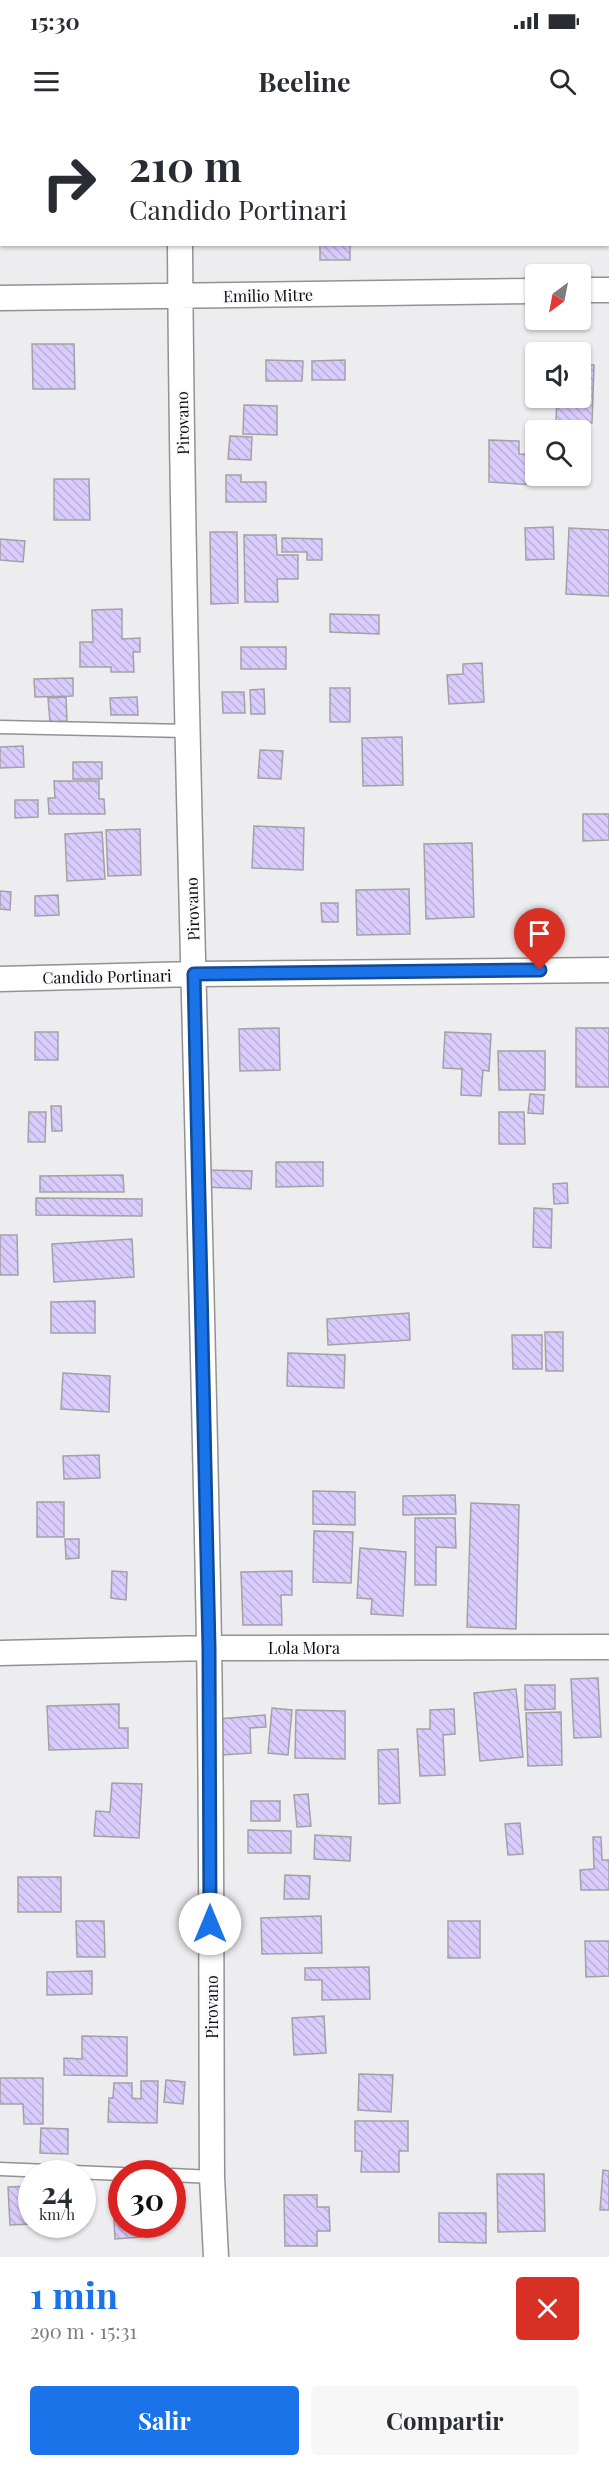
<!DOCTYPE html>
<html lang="es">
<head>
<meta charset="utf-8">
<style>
  body { margin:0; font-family:"Playfair Display",serif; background:#f7f7f7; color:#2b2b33; height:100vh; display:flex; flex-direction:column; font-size:22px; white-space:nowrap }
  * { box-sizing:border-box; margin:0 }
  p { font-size:20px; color:#7c7c81 }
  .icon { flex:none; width:33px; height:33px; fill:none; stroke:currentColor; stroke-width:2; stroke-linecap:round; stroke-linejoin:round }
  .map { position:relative; height:2137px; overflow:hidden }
  .sheet { display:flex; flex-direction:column; background:#fff; flex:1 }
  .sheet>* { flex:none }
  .hud { position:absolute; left:0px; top:0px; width:609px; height:126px; box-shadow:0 2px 4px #0004; background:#fff; color:#2b2b33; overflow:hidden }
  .needle { width:39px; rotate:212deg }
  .fabs { position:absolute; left:525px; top:144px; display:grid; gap:12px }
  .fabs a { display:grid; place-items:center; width:66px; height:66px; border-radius:6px; background:#fff; box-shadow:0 2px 4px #0004; font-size:30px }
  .speed { position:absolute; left:18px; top:2040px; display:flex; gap:12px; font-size:30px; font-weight:700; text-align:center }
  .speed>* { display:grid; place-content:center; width:78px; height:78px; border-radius:50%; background:#fff; box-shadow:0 2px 4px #0004; line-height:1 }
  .speed small { font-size:15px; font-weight:400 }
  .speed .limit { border:9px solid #d22; background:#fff; color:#111 }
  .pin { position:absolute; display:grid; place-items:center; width:51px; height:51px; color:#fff; margin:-62px -26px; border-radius:50% 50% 50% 0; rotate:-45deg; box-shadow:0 0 6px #0007 }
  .pin .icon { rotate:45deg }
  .me { position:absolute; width:66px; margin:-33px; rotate:0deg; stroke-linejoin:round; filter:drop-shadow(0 0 4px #0008) }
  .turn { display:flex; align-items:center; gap:21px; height:126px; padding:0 30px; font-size:27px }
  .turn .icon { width:78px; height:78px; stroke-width:2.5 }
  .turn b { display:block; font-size:42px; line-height:51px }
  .round { display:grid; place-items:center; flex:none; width:63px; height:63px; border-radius:6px; background:#f7f7f7 }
  .overview { display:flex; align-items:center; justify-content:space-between; height:102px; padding:0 30px }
  h1 { font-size:36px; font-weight:700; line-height:45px; color:#1a73e8 }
  .cta { display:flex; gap:12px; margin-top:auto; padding:12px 30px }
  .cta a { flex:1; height:69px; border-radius:6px; background:#1a73e8; color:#fff; font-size:24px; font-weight:700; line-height:69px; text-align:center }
  .cta a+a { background:#f7f7f7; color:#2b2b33 }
  .status { display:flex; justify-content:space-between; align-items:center; height:42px; padding:0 30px; background:#fff; direction:ltr }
  .status svg { height:16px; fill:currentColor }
  header { display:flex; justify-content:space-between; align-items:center; height:78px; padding:0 30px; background:#fff; font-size:27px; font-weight:700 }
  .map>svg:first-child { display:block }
</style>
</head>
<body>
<div class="status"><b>15:30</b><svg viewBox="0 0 49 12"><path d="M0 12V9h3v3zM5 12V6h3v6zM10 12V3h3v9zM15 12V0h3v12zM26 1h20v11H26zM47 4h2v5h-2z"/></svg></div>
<header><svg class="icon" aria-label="menu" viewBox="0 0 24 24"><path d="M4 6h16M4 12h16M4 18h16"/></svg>Beeline<svg class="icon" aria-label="search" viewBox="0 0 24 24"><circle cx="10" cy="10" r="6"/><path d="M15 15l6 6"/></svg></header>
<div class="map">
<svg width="609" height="2137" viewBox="0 0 609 2137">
  <defs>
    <pattern id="building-back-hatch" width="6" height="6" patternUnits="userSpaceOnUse" patternTransform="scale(1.5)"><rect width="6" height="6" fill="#d9ccfd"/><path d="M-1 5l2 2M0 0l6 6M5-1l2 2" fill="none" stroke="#b9aed8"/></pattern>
  </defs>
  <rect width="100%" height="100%" fill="#ededf0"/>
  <path fill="url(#building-back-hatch)" stroke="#a2a1a5" stroke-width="1.5" d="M564,0H607V2H564Z
    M320,124H350V140H320Z
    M32,224H74L75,269H33Z
    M266,240L303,241L302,261H266Z
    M345,240V260H312V241Z
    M580,245H594L592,303L556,301L557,278H580Z
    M244,285L277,286V315L243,314Z
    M230,316L252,317L251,340L228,339Z
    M489,320L519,321V334L535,335V365L489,362Z
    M226,355H241V362H266V382H226Z
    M54,359H89L90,400H54Z
    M553,407L554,439L526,440L525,408Z
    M569,408L609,410V476L566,474Z
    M210,412H237L238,483L211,484Z
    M244,415H276L277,435H298V459H277L278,482H245Z
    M282,418L322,419V440H307V432H282Z
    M0,419L25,421L23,442L0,440Z
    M122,489V519L140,518V532H133L134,552H111V547H80V522H93L92,490Z
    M330,494L379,495V514L330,512Z
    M241,527H286V549H241Z
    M482,543L484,582L449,584L447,555L463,554V544Z
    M73,558V576L35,577L34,559Z
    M330,568H350V602H330Z
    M264,569L265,594H251L250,570Z
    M222,572H244L245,593H223Z
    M66,577L67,601L50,602L48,578Z
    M137,577L138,595H111L110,578Z
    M402,617L403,665L363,666L362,618Z
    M23,626L24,647L0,648V627Z
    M260,630L283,631L281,659L258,658Z
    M73,642H102V659H73Z
    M54,661H99V679H104L105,694H49L48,678H55Z
    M15,680H38V697L15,698Z
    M583,694H609V720L583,721Z
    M254,706L304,708L303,750L252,748Z
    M140,709L141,755L108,756L106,710Z
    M102,712L105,759L67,761L65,714Z
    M472,723L474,797L426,799L424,724Z
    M409,769L410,814L357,815L356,770Z
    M0,771L11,772L10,790L0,789Z
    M58,775L59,795L35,796V776Z
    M321,783H338V802H322Z
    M279,908L280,950L240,951L239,909Z
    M576,908H609V967H576Z
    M35,912H58V940H35Z
    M445,912L491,914L489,951L483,950L481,976L461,975L462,949L443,948Z
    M498,931H545V970H499Z
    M530,974L544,975L543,994L528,993Z
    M51,986H61L62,1011H52Z
    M29,992H46L45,1022H28Z
    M499,992H524L525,1024H499Z
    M276,1042H323V1066L276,1067Z
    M206,1050L252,1051L251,1069L205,1067Z
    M123,1055L124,1072H40V1056Z
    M567,1063L568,1083L554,1084L553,1064Z
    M36,1078L142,1079V1096L36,1095Z
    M534,1088L552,1089L551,1128L533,1127Z
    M0,1115H17L18,1155H0Z
    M132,1119L134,1157L54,1162L52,1124Z
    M95,1181V1213H51V1182Z
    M409,1193L410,1220L328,1225L327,1199Z
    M545,1212H563V1251H546Z
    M512,1215H542V1249H513Z
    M288,1233L345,1235L344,1268L287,1266Z
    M63,1253L110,1256L109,1292L61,1289Z
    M99,1335L100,1358L64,1359L63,1336Z
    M313,1371L355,1372V1405L313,1404Z
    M455,1375L456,1394L403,1395V1376Z
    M37,1382H64V1417H37Z
    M471,1383L519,1385L516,1509L467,1507Z
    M415,1398H455L456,1428L436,1427V1465H415Z
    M314,1411L353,1412L351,1463L313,1462Z
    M65,1419H79V1438L66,1439Z
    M360,1428L406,1432L403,1496L371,1494L372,1479L357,1478Z
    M112,1451L127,1452L126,1480L111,1478Z
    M292,1451V1475H281L282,1505H243L241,1452Z
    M598,1558L601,1617L574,1618L571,1559Z
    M525,1565H555V1589L525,1590Z
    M516,1569L523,1637L480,1641L474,1573Z
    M119,1584V1608H128V1628L49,1630L47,1586Z
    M272,1588L292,1590L288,1635L268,1633Z
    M454,1589L455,1614L443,1615L445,1655L420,1656L417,1609H430V1590Z
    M296,1590L345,1591V1639L295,1638Z
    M561,1592L562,1645L528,1646L526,1593Z
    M265,1595L266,1607L250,1608L251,1633L222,1635L219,1599Z
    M398,1629L400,1683L379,1684L378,1630Z
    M112,1663L142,1664L139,1718L94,1716L96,1691L110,1692Z
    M308,1674L311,1706L297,1707L294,1675Z
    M251,1681H280V1701H251Z
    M520,1703L523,1734L508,1735L505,1704Z
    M248,1710L291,1711V1733H248Z
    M315,1715L351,1717L350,1741L314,1739Z
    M593,1717H601L602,1740H609V1770H581L580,1750L594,1749Z
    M285,1755L310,1756L309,1779H284Z
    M18,1757H61V1792H18Z
    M321,1796L322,1833L262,1834L261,1798Z
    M76,1801H104L105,1837H77Z
    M448,1801H480V1838H448Z
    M585,1821H609V1856L586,1857Z
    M369,1847L370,1879L322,1880V1860H305V1848Z
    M92,1851V1874L47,1875V1852Z
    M324,1896L326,1933L294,1935L292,1898Z
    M82,1916L127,1917V1956L64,1955V1938L82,1939Z
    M359,1954L393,1955L391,1992L358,1990Z
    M0,1958H43V2004H24L23,1984H0Z
    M166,1960L185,1962L183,1984L164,1982Z
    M141,1961H158L157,2003L108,2002L109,1978H113L114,1963H132V1978L141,1979Z
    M355,2001H408V2031H399V2052H361L362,2031H355Z
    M41,2008L68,2009V2034L40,2033Z
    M603,2050L609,2051V2090H600Z
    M497,2054H544L545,2111L498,2112Z
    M32,2066V2104L10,2105L8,2067Z
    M284,2075H317V2087H329L330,2111H317V2126H285Z
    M122,2082V2104H141V2117L115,2119L113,2083Z
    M439,2093H486V2123L439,2122Z"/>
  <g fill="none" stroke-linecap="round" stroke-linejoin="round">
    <defs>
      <path id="lane" d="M0,607L187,611
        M0,2049L122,2054
        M172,2055L212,2057"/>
      <path id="street" d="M180,0V2
        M180,124C183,591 201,1057 209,1523C212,1701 211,1879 212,2057L216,2137
        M580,170H609
        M0,178L536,171
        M0,859L194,854L609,850
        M0,1533L209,1528L609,1527"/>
    </defs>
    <use href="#lane" stroke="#929194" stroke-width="15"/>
    <use href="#street" stroke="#929194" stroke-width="27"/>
    <use href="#lane" stroke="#fff" stroke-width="12"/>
    <use href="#street" stroke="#fff" stroke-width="24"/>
  </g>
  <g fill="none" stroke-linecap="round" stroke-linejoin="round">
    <defs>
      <path id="route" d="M210,1804L209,1528L194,854L540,850"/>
    </defs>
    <use href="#route" stroke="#114b97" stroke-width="15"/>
    <use href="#route" stroke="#1a73e8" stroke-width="10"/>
  </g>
  <g text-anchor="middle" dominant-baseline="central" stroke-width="4.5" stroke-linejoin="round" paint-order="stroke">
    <g font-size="16" fill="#0c0c0d" stroke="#fbfafe">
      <text transform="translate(268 175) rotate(-1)">Emilio Mitre</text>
      <text transform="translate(182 303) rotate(-91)">Pirovano</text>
      <text transform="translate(192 789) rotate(-92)">Pirovano</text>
      <text transform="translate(107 856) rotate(-1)">Candido Portinari</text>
      <text x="304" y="1527">Lola Mora</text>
      <text transform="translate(211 1887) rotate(-90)">Pirovano</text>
    </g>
  </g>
</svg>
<div class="fabs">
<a><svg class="needle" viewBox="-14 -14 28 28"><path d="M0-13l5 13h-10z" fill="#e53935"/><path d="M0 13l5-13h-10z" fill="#7c7c81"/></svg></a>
<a><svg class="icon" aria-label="sound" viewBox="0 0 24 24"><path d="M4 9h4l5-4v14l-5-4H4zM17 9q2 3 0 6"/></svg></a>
<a><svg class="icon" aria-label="search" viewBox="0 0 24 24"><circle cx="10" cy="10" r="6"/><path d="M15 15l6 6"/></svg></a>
</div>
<div class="speed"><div>24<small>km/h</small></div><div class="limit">30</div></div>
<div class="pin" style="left:540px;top:850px;background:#d93025"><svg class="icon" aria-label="arrive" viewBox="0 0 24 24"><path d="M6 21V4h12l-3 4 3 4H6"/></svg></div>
<svg class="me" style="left:210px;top:1804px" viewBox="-20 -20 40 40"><circle r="19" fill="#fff"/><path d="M0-13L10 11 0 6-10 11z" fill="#1a73e8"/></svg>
<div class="hud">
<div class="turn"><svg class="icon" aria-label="right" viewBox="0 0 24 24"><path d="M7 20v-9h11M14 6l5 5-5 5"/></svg><div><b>210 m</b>Candido Portinari</div></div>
</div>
</div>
<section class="sheet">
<div class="overview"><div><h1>1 min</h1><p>290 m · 15:31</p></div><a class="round" style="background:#d93025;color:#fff"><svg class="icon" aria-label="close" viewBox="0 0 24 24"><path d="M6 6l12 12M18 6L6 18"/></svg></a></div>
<div class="cta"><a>Salir</a><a>Compartir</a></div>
</section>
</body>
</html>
